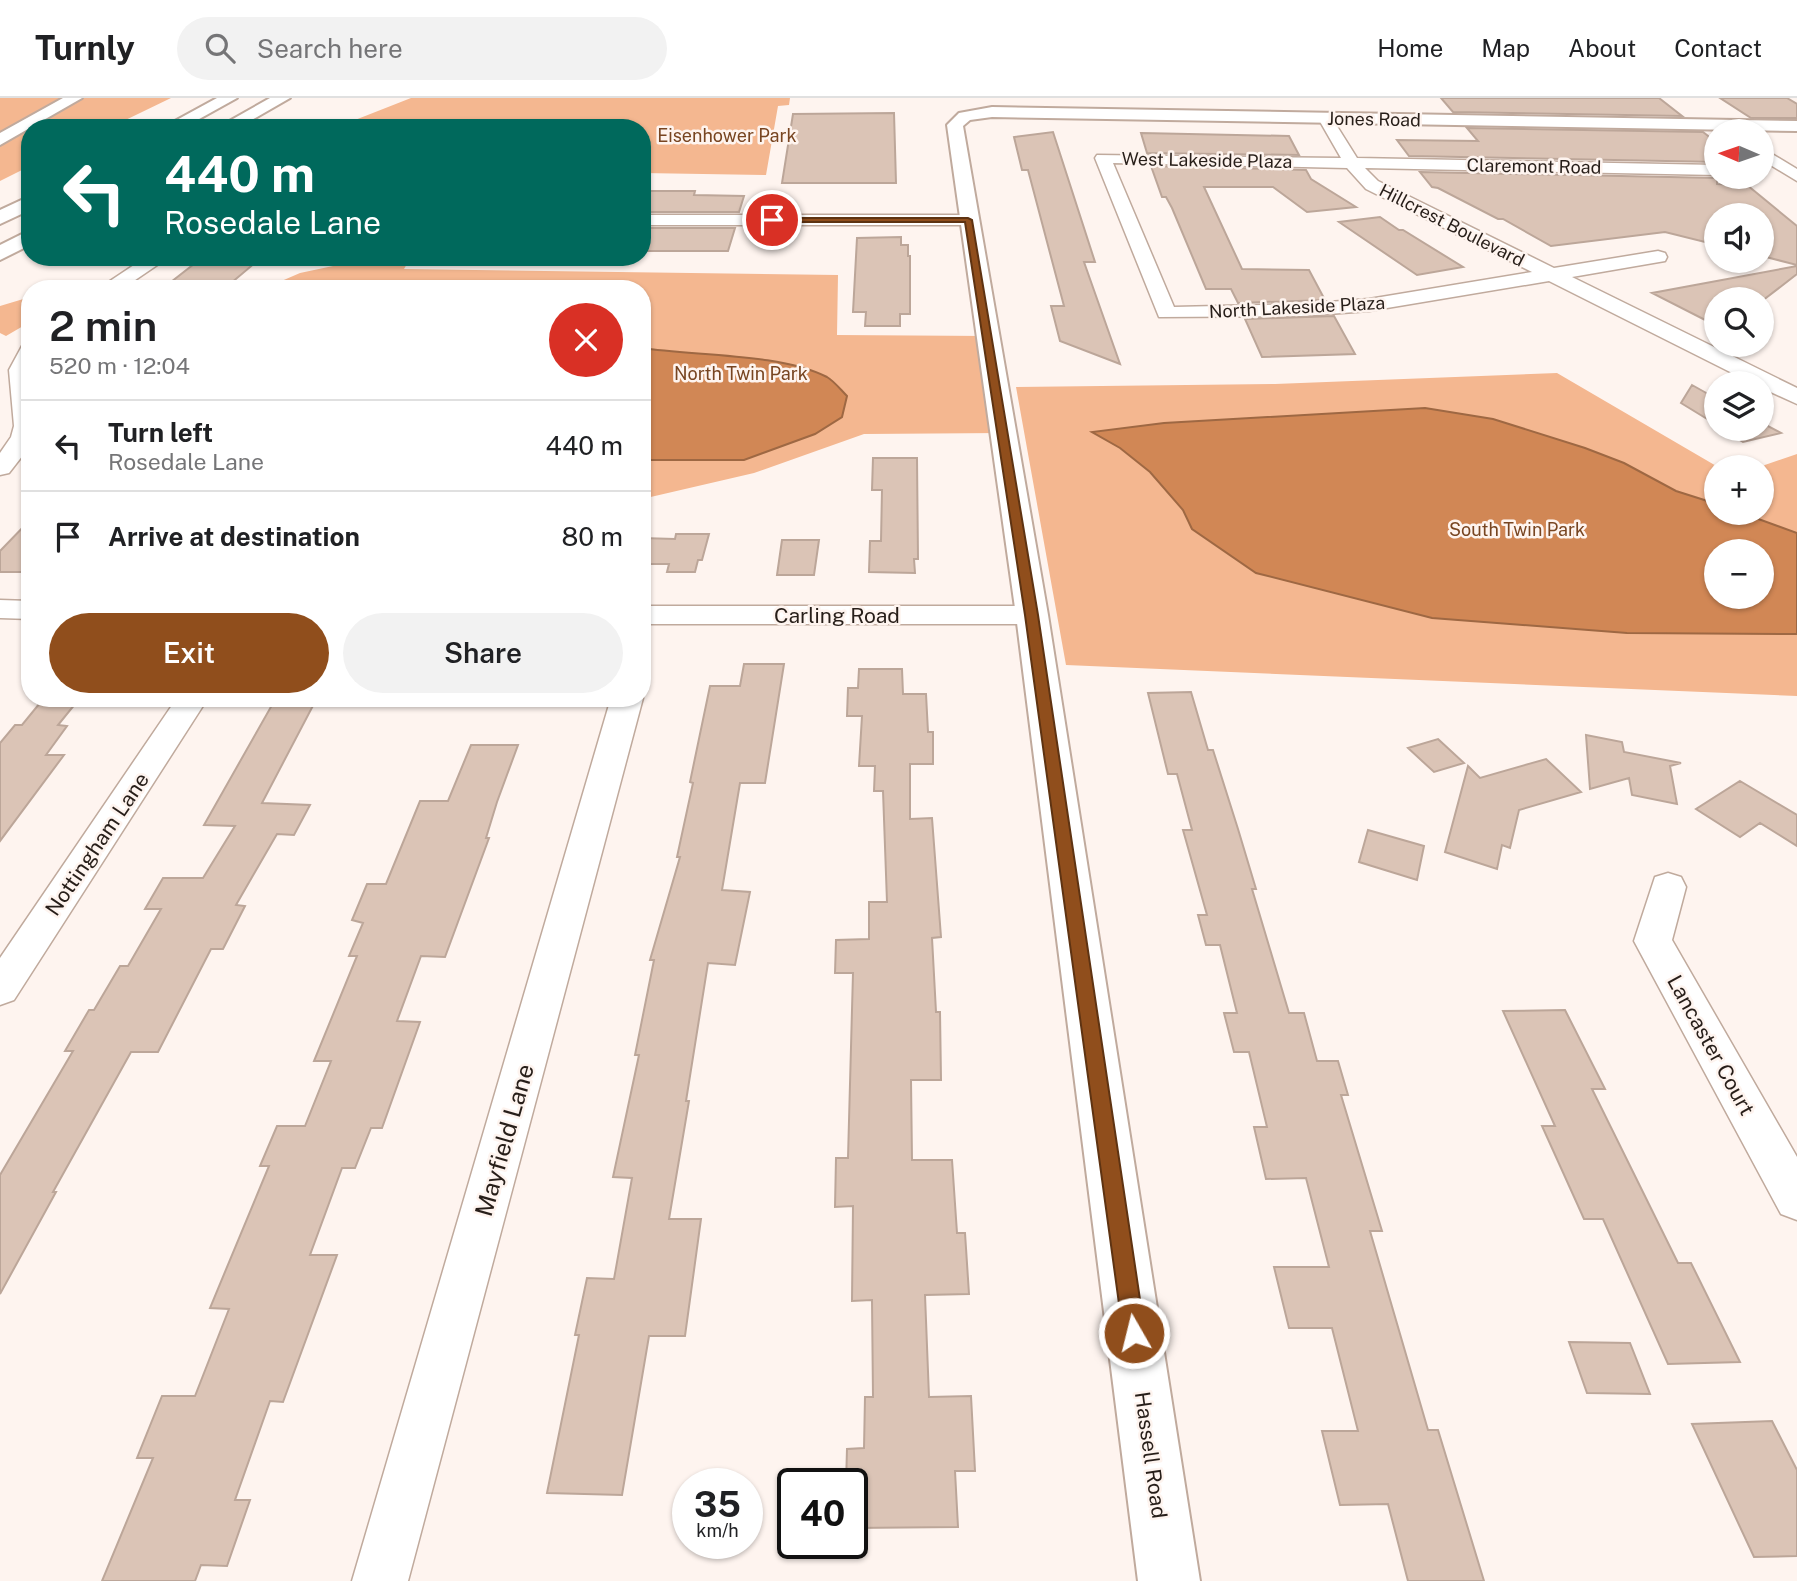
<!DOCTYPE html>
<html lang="en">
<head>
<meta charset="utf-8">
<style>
  body { margin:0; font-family:"Public Sans",sans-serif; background:#f2f2f2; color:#202124; height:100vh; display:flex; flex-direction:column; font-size:26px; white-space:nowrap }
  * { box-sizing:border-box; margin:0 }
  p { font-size:23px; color:#757577 }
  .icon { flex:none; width:38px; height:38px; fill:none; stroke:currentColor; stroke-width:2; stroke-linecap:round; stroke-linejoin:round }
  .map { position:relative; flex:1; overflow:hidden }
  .sheet { position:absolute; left:21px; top:182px; width:630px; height:427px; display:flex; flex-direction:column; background:#fff; border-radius:28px; box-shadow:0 2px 5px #0004 }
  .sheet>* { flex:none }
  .banner { position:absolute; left:21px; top:21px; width:630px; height:147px; border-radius:28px; box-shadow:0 2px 5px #0004; background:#00695c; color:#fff; overflow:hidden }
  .needle { width:46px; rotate:272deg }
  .fabs { position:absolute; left:1704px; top:21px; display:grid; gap:14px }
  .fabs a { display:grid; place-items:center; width:70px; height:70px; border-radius:50%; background:#fff; box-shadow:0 2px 5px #0004; font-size:35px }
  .speed { position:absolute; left:672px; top:1370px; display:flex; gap:14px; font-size:35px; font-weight:700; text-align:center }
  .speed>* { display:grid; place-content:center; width:91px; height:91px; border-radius:50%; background:#fff; box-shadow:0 2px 5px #0004; line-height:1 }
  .speed small { font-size:18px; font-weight:400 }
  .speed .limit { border:4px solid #111; border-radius:10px; background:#fff; color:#111 }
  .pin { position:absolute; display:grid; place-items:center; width:60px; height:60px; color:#fff; margin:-30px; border:4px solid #fff; border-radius:50%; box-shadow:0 2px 7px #0007 }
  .me { position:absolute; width:77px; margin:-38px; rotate:352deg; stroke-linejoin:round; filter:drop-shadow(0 0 5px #0008) }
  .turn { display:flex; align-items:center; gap:24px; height:147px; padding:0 28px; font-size:32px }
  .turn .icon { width:91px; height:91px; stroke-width:2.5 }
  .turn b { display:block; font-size:49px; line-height:60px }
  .round { display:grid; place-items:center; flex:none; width:74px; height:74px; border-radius:37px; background:#f2f2f2 }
  .overview { display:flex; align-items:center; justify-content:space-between; height:119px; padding:0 28px }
  h1 { font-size:42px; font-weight:600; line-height:52px }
  .action { display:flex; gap:14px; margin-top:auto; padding:14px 28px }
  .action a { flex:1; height:80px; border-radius:42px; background:#904e1c; color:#fff; font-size:28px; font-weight:600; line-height:80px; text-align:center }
  .action a+a { background:#f2f2f2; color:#202124 }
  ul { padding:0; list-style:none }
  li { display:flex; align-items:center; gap:21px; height:91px; padding:0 28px; border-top:2px solid #e0e0e0 }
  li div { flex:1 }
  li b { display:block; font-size:26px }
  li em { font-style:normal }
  header { display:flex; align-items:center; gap:42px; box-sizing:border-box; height:98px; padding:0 35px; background:#fff; border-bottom:2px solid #e0e0e0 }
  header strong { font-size:33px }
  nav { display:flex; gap:38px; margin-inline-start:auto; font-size:24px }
  .search { width:490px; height:63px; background:#f2f2f2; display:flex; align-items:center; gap:18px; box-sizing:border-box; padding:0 24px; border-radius:38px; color:#757577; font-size:26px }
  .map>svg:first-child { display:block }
</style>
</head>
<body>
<header>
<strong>Turnly</strong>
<div class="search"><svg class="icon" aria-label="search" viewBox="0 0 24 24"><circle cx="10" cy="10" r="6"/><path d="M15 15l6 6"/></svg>Search here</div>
<nav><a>Home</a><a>Map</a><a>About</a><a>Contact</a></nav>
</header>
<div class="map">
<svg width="1797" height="1483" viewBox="0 0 1797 1483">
  <rect width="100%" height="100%" fill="#fef4ef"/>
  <path fill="#f4b790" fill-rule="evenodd" d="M0,0H171L109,30H30V68L0,83Z
    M411,0H790L789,7L778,8L766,77L642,75V30H343L355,22Z
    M340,159H411L404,171L838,177L837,237L987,238L1002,335L864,336L754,375L642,401V191H263L300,175L333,168Z
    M30,199V224L6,238L0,235V208Z
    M1557,275L1718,369L1717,415H1762V369H1759L1797,356V598L1066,567L1016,289L1275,286ZM1717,453H1762V499H1717Z"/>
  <path fill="#d18755" stroke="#9e6843" stroke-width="2" fill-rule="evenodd" d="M642,250C695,258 780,255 827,279C834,283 841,292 847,298L842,319L815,336L744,362H642Z
    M1425,310L1493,321L1585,350L1624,365L1676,393L1717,406V415H1742L1797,435V536L1627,535L1432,520L1256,475L1192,431L1183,412L1150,374L1120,350L1092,334L1164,325ZM1717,453H1762V499H1717Z"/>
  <path fill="#dbc4b6" stroke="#bca699" stroke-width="2" d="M1441,0H1659L1682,18L1453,14Z
    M1720,0H1787L1797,6V20H1751Z
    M894,15L896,85H782L793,16Z
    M1467,30L1703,34L1717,45V64L1409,58L1397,42L1478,43Z
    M1053,34L1095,164H1084L1120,266L1060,243L1051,208H1064L1028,72H1022L1014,39Z
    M1141,35L1289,38L1299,57L1147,55Z
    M1151,68L1306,72L1311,81L1356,109L1307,114L1273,89H1204L1242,171L1309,172L1325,202L1238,205L1231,191H1206L1172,110L1166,99H1162Z
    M1420,74L1717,80V86L1747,87L1797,128V167L1762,158V117H1717V147L1665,134L1551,148L1503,121H1498L1438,90L1432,89Z
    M642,93H695L694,97L744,98L739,114H642Z
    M1380,119L1399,132H1403L1463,169L1417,177L1339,124Z
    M642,130H735L728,153H642Z
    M901,139V147H908V158H910V216H900V228H865L866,214H853L857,140Z
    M203,159H262L224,191H162Z
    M1797,168V176L1762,203L1717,201V228L1652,195Z
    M1334,218L1355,256L1262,259L1245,221Z
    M1692,287L1717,301V327L1681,305Z
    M1762,325L1781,335L1743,344L1722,331H1762Z
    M873,360H917L918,461H914L915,475L869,474L870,443H881L882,392H872Z
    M30,422V474H0V453Z
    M676,436H709L702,462H698L695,474H667L669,466H642V440L675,441Z
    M782,442H819L814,477H777Z
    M744,566H784L765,685H740L722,792L750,794L735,867L708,865L686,1003H689L669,1121H701L685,1238H649L622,1397L547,1395L579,1237H575L587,1180L614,1181L632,1080L613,1079L639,957H635L654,862H650L680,759H677L693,685L690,684L710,588H740Z
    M859,571H902L903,596H926L928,634H933V666H910V721L932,720L941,839L932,840L936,914H940L941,982H911L912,1062H952L957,1135H965L969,1196L925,1197L929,1299L971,1298L975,1373H955L958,1429L852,1430V1386H846L847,1351L864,1350L865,1299H873L872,1202L852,1203L853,1108L835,1109L836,1060H848L853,875H835L836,842L869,841V804H887L883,693H874L875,668H859L862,618H847L848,590H858Z
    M1191,594L1208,652H1213L1238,731L1256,791H1252L1289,915H1304L1317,963H1338L1348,997H1341L1382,1133H1370L1428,1332H1438L1484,1483H1408L1388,1406L1340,1407L1322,1333H1358L1332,1230H1289L1274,1169H1329L1306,1080L1266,1081L1254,1029H1267L1249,954H1234L1224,915H1237L1220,847H1206L1198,817H1207L1183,732H1192L1177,676H1168L1148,595Z
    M44,600H80L58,627L67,628L46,657H64L0,743V645L15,627H22Z
    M276,600H317L262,705L310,707L294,737L277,736L236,807L245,808L223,851H211L158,954H131L53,1094H56L0,1196V1077L73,953H65L89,912H94L120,868H128L161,811H145L163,780H203L235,728L204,727Z
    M1586,637L1622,644L1624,654L1681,665L1670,668L1677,706L1632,697L1629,680L1590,691Z
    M1438,641L1464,665L1434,674L1408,650Z
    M471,647H518L497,704L486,740H489L445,859L421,858L397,923L420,924L382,1030H371L355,1070H342L310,1157H337L283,1304L270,1303L235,1402H250L227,1468L201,1467L195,1483H102L153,1360H137L162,1298H195L229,1211L210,1210L269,1068H260L277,1028H305L331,963H314L357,858H349L363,825L352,822L367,786H386L420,703H448Z
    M1546,661L1581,694L1519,712L1510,750L1502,747L1497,771L1445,754L1468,668L1480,680Z
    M1740,683L1797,717V748L1760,725L1740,739L1696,711Z
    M1368,732L1424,748L1417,782L1359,764Z
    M1565,912L1605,991H1592L1678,1165H1691L1740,1264L1668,1266L1603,1121H1584L1542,1028H1555L1503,913Z
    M1569,1244L1630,1245L1650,1296L1587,1295Z
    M1772,1323L1797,1372V1458L1754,1459L1692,1326Z"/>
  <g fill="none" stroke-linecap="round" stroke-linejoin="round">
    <defs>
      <path id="street" d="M1325,16L1330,17L1357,60L1717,67V77L1365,70L1378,83L1554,170L1658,153L1665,155L1667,159L1665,163L1572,179L1797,290V306L1762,290V285H1752L1549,183L1369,213L1301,218L1159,219L1095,60L1097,57L1341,60L1318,20ZM1113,65L1347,70L1366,91L1532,174L1369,201L1301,206L1174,209Z
        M1762,50L1797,71V83L1762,62Z
        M642,117H968L977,122L968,127H642Z
        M146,159H169L122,191H98Z
        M30,247V348L9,375L0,377V355L11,339L14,328L9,272L22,248Z
        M0,502L30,503V521L0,520Z
        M642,508H1032L1042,511L1046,517L1042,523L1032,526H642Z
        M177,600H208L14,902L0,907V860Z
        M611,600H643L408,1483H352Z
        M1668,775L1681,779L1686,789L1672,842L1797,1059V1122L1781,1116L1634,843L1655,779Z"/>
      <path id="secondary" d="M63,0H82L0,47V35Z
        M992,9L1797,23V33L992,19L970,22L963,28L1048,517L1200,1483H1138L1016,517L947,27L959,15Z"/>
      <path id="highway" d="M217,0H237L183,30H162Z
        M270,0H290L238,30H217Z
        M30,98V112L0,126V112Z
        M30,132V147L0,162V147Z"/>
    </defs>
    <use href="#street" stroke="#c0aa9d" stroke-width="3"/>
    <use href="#secondary" stroke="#c0aa9d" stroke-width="4"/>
    <use href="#highway" stroke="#c0aa9d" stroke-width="4"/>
    <use href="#street" fill="#fff" fill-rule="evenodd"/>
    <use href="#secondary" fill="#fff" fill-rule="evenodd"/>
    <use href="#highway" fill="#fff" fill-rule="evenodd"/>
  </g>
  <path fill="#904e1c" stroke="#5e3312" stroke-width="2" d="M772,120H968L972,122L1038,517L1145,1235L1142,1242L1134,1246L1126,1242L1123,1235L1025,517L965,124H769Z"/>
  <g text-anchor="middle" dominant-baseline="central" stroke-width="5" stroke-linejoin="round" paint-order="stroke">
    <g font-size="18" fill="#271e19" stroke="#fef4ef">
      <text transform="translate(1374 21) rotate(1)">Jones Road</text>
      <text transform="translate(1207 62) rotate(1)">West Lakeside Plaza</text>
      <text transform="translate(1534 68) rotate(1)">Claremont Road</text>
      <text transform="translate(1452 127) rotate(27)">Hillcrest Boulevard</text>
      <text transform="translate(1297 209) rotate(-3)">North Lakeside Plaza</text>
    </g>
    <g font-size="18" fill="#784521" stroke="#fef4ef">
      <text x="727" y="37">Eisenhower Park</text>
      <text x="741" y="275">North Twin Park</text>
      <text x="1517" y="431">South Twin Park</text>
    </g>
    <g font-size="21" fill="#271e19" stroke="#fef4ef">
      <text x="837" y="517">Carling Road</text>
      <text transform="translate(97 746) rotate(-56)">Nottingham Lane</text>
      <text transform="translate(1711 947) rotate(61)">Lancaster Court</text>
      <text transform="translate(1151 1357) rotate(82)">Hassell Road</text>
    </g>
    <g font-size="24" fill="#271e19" stroke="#fef4ef">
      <text transform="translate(504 1042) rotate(-74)">Mayfield Lane</text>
    </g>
  </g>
</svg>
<div class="fabs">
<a><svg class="needle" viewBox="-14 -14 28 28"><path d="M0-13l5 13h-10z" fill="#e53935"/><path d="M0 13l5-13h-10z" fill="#757577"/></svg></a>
<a><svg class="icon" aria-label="sound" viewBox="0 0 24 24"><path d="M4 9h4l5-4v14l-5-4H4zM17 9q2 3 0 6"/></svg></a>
<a><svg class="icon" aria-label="search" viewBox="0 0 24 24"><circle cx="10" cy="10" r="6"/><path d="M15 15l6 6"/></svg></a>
<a><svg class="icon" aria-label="layers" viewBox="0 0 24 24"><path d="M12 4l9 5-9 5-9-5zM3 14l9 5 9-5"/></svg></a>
<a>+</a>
<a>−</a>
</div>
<div class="speed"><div>35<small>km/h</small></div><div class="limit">40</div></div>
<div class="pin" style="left:772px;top:122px;background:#d93025"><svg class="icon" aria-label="arrive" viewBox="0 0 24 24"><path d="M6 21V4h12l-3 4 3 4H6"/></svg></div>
<svg class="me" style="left:1134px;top:1235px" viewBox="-20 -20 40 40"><circle r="17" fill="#904e1c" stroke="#fff" stroke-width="3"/><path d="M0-11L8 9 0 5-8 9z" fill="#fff"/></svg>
<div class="banner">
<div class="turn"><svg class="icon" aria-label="left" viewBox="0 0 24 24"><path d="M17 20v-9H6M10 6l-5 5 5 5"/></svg><div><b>440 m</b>Rosedale Lane</div></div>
</div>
<section class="sheet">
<div class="overview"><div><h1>2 min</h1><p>520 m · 12:04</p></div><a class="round" style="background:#d93025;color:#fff"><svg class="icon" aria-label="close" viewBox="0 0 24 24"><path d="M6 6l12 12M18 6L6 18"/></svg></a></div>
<ul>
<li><svg class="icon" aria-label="left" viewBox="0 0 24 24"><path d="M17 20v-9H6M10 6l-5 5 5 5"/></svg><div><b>Turn left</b><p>Rosedale Lane</p></div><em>440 m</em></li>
<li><svg class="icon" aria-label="arrive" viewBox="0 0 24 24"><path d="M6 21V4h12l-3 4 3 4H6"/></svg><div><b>Arrive at destination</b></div><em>80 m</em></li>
</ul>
<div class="action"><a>Exit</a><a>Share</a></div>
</section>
</div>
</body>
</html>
